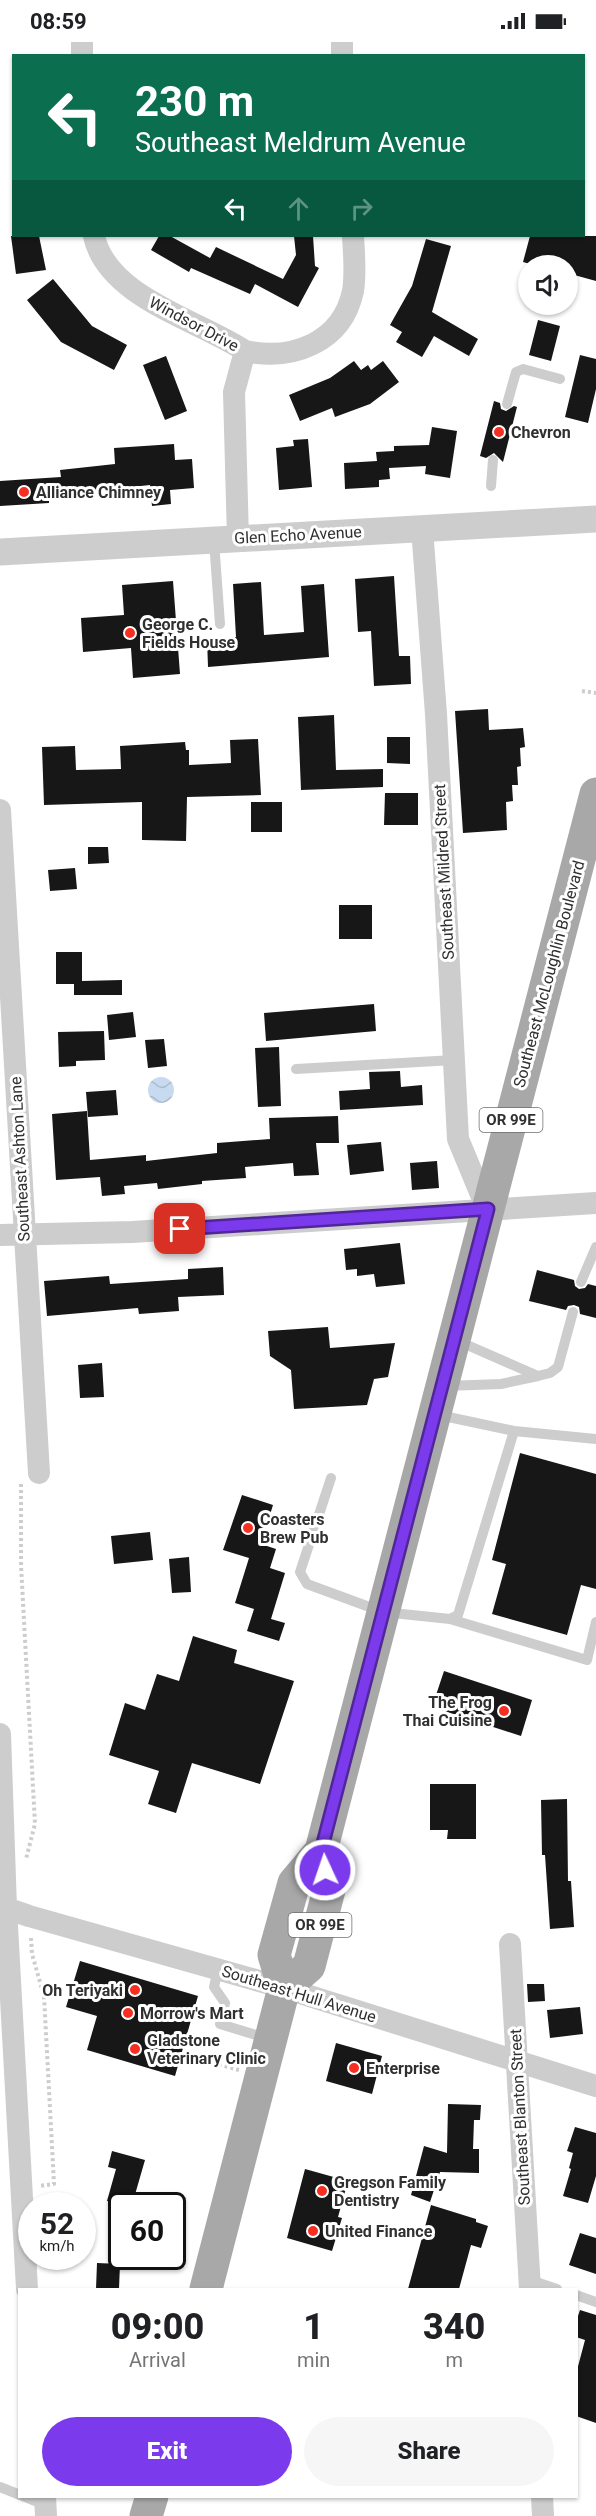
<!DOCTYPE html>
<html lang="en">
<head>
<meta charset="utf-8">
<style>
  body { margin:0; font-family:Roboto,sans-serif; background:#f6f6f6; color:#202124; height:100vh; display:flex; flex-direction:column; font-size:22px; white-space:nowrap }
  * { box-sizing:border-box; margin:0 }
  p { font-size:20px; color:#757577 }
  .icon { flex:none; width:33px; height:33px; fill:none; stroke:currentColor; stroke-width:2; stroke-linecap:round; stroke-linejoin:round }
  .map { position:relative; flex:1; overflow:hidden }
  .drawer { position:absolute; left:18px; top:2246px; width:560px; height:210px; display:flex; flex-direction:column; background:#fff; border-radius:0px; box-shadow:0 2px 4px #0004 }
  .drawer>* { flex:none }
  .top-card { position:absolute; left:12px; top:12px; width:573px; height:183px; border-radius:0px; box-shadow:0 2px 4px #0004; background:#0b6e4f; color:#fff; overflow:hidden }
  .tools { position:absolute; left:518px; top:213px; display:grid; gap:12px }
  .tools a { display:grid; place-items:center; width:60px; height:60px; border-radius:50%; background:#fff; box-shadow:0 2px 4px #0004; font-size:30px }
  .speed { position:absolute; left:18px; top:2150px; display:flex; gap:12px; font-size:30px; font-weight:700; text-align:center }
  .speed>* { display:grid; place-content:center; width:78px; height:78px; border-radius:50%; background:#fff; box-shadow:0 2px 4px #0004; line-height:1 }
  .speed small { font-size:15px; font-weight:400 }
  .speed .limit { border:3px solid #111; border-radius:9px; background:#fff; color:#111 }
  .pin { position:absolute; display:grid; place-items:center; width:51px; height:51px; color:#fff; margin:-26px; border-radius:12px; box-shadow:0 3px 9px #0006 }
  .me { position:absolute; width:66px; margin:-33px; rotate:357deg; stroke-linejoin:round; filter:drop-shadow(0 0 4px #0008) }
  .turn { display:flex; align-items:center; gap:21px; height:126px; padding:0 24px; font-size:27px }
  .turn .icon { width:78px; height:78px; stroke-width:2.5 }
  .turn b { display:block; font-size:42px; line-height:51px }
  .lanes { display:flex; align-items:center; height:57px; padding:0 24px; background:#0003; justify-content:center; gap:30px; direction:ltr }
  .lanes .off { opacity:.35 }
  .eta { display:flex; justify-content:space-evenly; align-items:center; height:102px; text-align:center }
  .eta b { font-size:36px; font-weight:800; line-height:42px }
  .cta { display:flex; gap:12px; margin-top:auto; padding:12px 24px }
  .cta a { flex:1; height:69px; border-radius:36px; background:#7c3aed; color:#fff; font-size:24px; font-weight:800; line-height:69px; text-align:center }
  .cta a+a { background:#f6f6f6; color:#202124 }
  .status { display:flex; justify-content:space-between; align-items:center; height:42px; padding:0 30px; background:#fff; direction:ltr }
  .status svg { height:16px; fill:currentColor }
  .map>svg:first-child { display:block }
</style>
</head>
<body>
<div class="status"><b>08:59</b><svg viewBox="0 0 49 12"><path d="M0 12V9h3v3zM5 12V6h3v6zM10 12V3h3v9zM15 12V0h3v12zM26 1h20v11H26zM47 4h2v5h-2z"/></svg></div>
<div class="map">
<svg width="596" height="2474" viewBox="0 0 596 2474">
  <defs>
    <pattern id="water-waves" width="16" height="10" patternUnits="userSpaceOnUse" patternTransform="scale(1.5)"><rect width="16" height="10" fill="#c7daef"/><path d="M0 5q4-4 8 0t8 0" fill="none" stroke="#abbbcd"/></pattern>
  </defs>
  <rect width="100%" height="100%" fill="#fff"/>
  <path fill="url(#water-waves)" d="M148 1048a13 13 0 1 1 26 0a13 13 0 1 1-26 0Z"/>
  <path fill="#171717" d="M11,194H39L46,228L16,232Z
    M159,194H170L210,216L216,205L283,237L296,213L294,194H313L315,224L319,226L298,265L255,242L250,252L191,226L189,230L151,208Z
    M530,194H596V239L567,231V224H537L523,220Z
    M426,197L451,204L432,270L478,297L469,314L434,294L422,315L396,300L402,290L390,283L412,244Z
    M53,237L92,284L127,303L114,328L61,300L27,258Z
    M538,278L560,284L551,319L529,313Z
    M580,313L596,317V347L588,381L565,375Z
    M166,314L187,369L165,378L143,323Z
    M354,319L361,328L368,323L371,328L383,319L399,340L370,362L335,375L332,366L300,379L289,353L330,336Z
    M494,359L500,361L501,367L506,369L514,364L517,365L503,420L494,411L486,416L480,414Z
    M432,385L457,389L450,436L425,432L426,424L389,426L390,437L379,438V445L345,447L344,421L377,419L376,410L394,409V404L429,403Z
    M308,397L312,445L279,448L276,406L294,404L293,398Z
    M174,402L175,418L192,417L194,446L170,448L171,462L152,464L150,443L49,454V461L0,464V439L61,435L60,428L115,422L114,406Z
    M394,534L399,614H410L411,642L374,644L371,589L358,590L355,537Z
    M173,539L180,632L133,636L131,606L83,610L81,576L124,573L122,543Z
    M261,540L264,593L304,590L301,544L324,542L329,615L208,625L207,597L236,595L233,542Z
    M488,667L489,688L523,686L525,705L520,706L521,724L517,725L518,743H512L513,759L506,760L507,788L463,791L455,669Z
    M334,673L336,728L383,727V745L301,748L298,675Z
    M387,695H410V722L387,721Z
    M258,697L261,753L187,755L186,799L142,798V760L44,763L42,705L75,704L76,728L121,727L120,704L185,700L186,708H189V723L231,721L230,698Z
    M385,751H418V783H384Z
    M251,760H282V790H251Z
    M88,805H108L109,821L88,822Z
    M75,826L77,847L50,849L48,828Z
    M339,863H372V897H339Z
    M56,910H82V939L122,938V953H74V942H56Z
    M374,962L376,989L266,999L264,971Z
    M133,970L136,995L109,998L107,973Z
    M104,989L105,1018L76,1019V1024L59,1025L58,990Z
    M164,997L167,1024L148,1026L145,998Z
    M279,1005L281,1064L258,1065L255,1006Z
    M400,1029L401,1045L422,1043L423,1063L340,1068L339,1049L370,1047L369,1030Z
    M116,1048L118,1073L88,1075L86,1050Z
    M87,1069L90,1118L146,1113V1119L217,1111V1101L270,1097L269,1076L338,1074L339,1101H316L319,1133L294,1134L293,1121L245,1125L246,1136L202,1139V1142L158,1147L157,1141L124,1144L125,1152L102,1154L100,1135L56,1138L52,1072Z
    M381,1100L384,1129L350,1133L347,1103Z
    M437,1119L439,1146L412,1148L410,1121Z
    M400,1201L405,1242L376,1245L374,1232L357,1234V1227L346,1228L344,1207Z
    M223,1225L224,1253L178,1255L179,1269L139,1272L138,1266L47,1274L44,1239L109,1234L110,1242L188,1237V1227Z
    M537,1228L574,1238L575,1244L579,1247L585,1246L588,1242L596,1244V1276L580,1272L579,1265L574,1263L568,1264L566,1268L529,1259Z
    M328,1285L330,1306L395,1301L388,1335L374,1337L367,1363L294,1367L291,1328L270,1314L268,1289Z
    M102,1321L104,1355L80,1356L78,1323Z
    M520,1411L596,1432V1547L581,1543L567,1593L492,1572L506,1522L492,1518Z
    M242,1453L273,1463L261,1502L276,1507L270,1526L285,1531L271,1577L285,1581L279,1599L247,1589L254,1567L235,1561L249,1516L223,1508Z
    M150,1490L153,1518L114,1522L111,1494Z
    M189,1515L191,1550L172,1551L169,1517Z
    M193,1594L237,1608L234,1621L294,1639L260,1742L192,1721L176,1771L148,1762L159,1729L109,1713L125,1661L145,1668L157,1632L179,1639Z
    M444,1629L532,1658L521,1694L432,1665Z
    M430,1742H476V1797H447L448,1788H430Z
    M567,1757L568,1839H571L574,1885L550,1887L545,1813H542L541,1758Z
    M80,1919L198,1954L175,2034L87,2008L97,1974L66,1965Z
    M527,1942H544L545,1959L528,1960Z
    M580,1965L583,1992L550,1996L547,1968Z
    M336,2001L382,2014L372,2052L326,2039Z
    M448,2062L481,2063L480,2078H474L473,2107H479V2131L440,2130L430,2160L411,2153L424,2104L447,2111Z
    M575,2085L596,2091V2134L588,2161L563,2154L571,2127L569,2126L573,2111L567,2109Z
    M112,2109L145,2118L132,2163L107,2159L116,2127L108,2125Z
    M305,2127L348,2139L338,2175L342,2176L332,2209L287,2196Z
    M431,2163L476,2177V2180L488,2184L481,2206L471,2203L459,2247H408Z
    M580,2191L596,2196V2232L569,2223Z
    M97,2221L120,2222L119,2247H96Z
    M580,2268L596,2273V2381L576,2374V2332L585,2298L576,2295V2280Z"/>
  <g fill="none" stroke-linecap="round" stroke-linejoin="round">
    <path stroke="#cdcdcd" stroke-width="4" stroke-dasharray="3 3" stroke-linecap="butt" d="M582,649L596,651
      M21,1442V1523L35,1782L26,1817
      M31,1896L32,1912L44,1954L54,2142L39,2144
      M213,2021L239,2028"/>
    <path stroke="#cdcdcd" stroke-width="10" d="M507,362L516,330L523,327L560,337
      M491,444L493,418
      M214,499L220,582
      M296,1027L454,1018
      M581,1240L596,1205
      M538,1334L550,1331L558,1325L573,1270
      M445,1344L501,1342L538,1334L458,1299
      M439,1373L514,1389L596,1397
      M331,1436L300,1530L307,1542L383,1570L450,1577L458,1573L514,1389
      M450,1577L587,1618L596,1580
      M218,1927L214,1945L225,1961L220,1982L269,1997
      M530,2238L557,2247
      M576,2253L596,2260
      M0,2445L20,2453
      M23,2454L45,2463"/>
    <path stroke="#cdcdcd" stroke-width="22" d="M82,0V14
      M342,0V14
      M94,194C107,255 198,278 245,309L234,350L238,497
      M245,309C292,319 342,301 353,249C356,231 354,212 353,194
      M422,486L436,672L458,1097L487,1167
      M0,768L39,1431
      M0,1193L132,1190L596,1161
      M0,1692L6,1866L27,2247
      M0,1864L29,1874L284,1946L596,2044
      M510,1902L530,2247
      M45,2454L46,2474
      M542,2454L543,2474"/>
    <path stroke="#cdcdcd" stroke-width="27" d="M0,510L596,477"/>
    <path stroke="#a8a8a8" stroke-width="33" d="M284,1946L309,1924L329,1848L321,1809
      M206,2247L284,1946L274,1913L294,1841L321,1809L596,752
      M146,2474L152,2454"/>
  </g>
  <g fill="none" stroke-linecap="round" stroke-linejoin="round">
    <defs>
      <path id="route" d="M180,1187L488,1167L321,1809L325,1828"/>
    </defs>
    <use href="#route" stroke="#51269a" stroke-width="15"/>
    <use href="#route" stroke="#7c3aed" stroke-width="10"/>
  </g>
  <g fill="#f62f22" stroke="#fff" stroke-width="2">
    <circle cx="499" cy="390" r="6"/>
    <circle cx="24" cy="450" r="6"/>
    <circle cx="130" cy="591" r="6"/>
    <circle cx="248" cy="1486" r="6"/>
    <circle cx="504" cy="1669" r="6"/>
    <circle cx="135" cy="1948" r="6"/>
    <circle cx="128" cy="1971" r="6"/>
    <circle cx="135" cy="2007" r="6"/>
    <circle cx="354" cy="2026" r="6"/>
    <circle cx="322" cy="2149" r="6"/>
    <circle cx="313" cy="2189" r="6"/>
  </g>
  <g text-anchor="middle" dominant-baseline="central" stroke-width="6" stroke-linejoin="round" paint-order="stroke">
    <g fill="#fff" stroke="#6e6e6e" stroke-width="1.5">
      <rect x="479.5" y="1066" width="63" height="24" rx="4.5"/>
      <rect x="288.5" y="1871" width="63" height="24" rx="4.5"/>
    </g>
    <g font-size="15" font-weight="bold" fill="#303030">
      <text x="511" y="1078">OR 99E</text>
      <text x="320" y="1883">OR 99E</text>
    </g>
    <g font-size="16" fill="#303030" stroke="#fff">
      <text transform="translate(194 282) rotate(28)">Windsor Drive</text>
      <text transform="translate(298 493) rotate(-3)">Glen Echo Avenue</text>
      <text transform="translate(444 830) rotate(-93)">Southeast Mildred Street</text>
      <text transform="translate(549 932) rotate(-75)">Southeast McLoughlin Boulevard</text>
      <text transform="translate(20 1117) rotate(-93)">Southeast Ashton Lane</text>
      <text transform="translate(299 1952) rotate(17)">Southeast Hull Avenue</text>
      <text transform="translate(520 2075) rotate(-93)">Southeast Blanton Street</text>
    </g>
    <g font-size="16" font-weight="bold" fill="#303030" stroke="#fff" text-anchor="start">
      <text x="511" y="390">Chevron</text>
      <text x="36" y="450">Alliance Chimney</text>
      <text x="142" y="582">George C.<tspan x="142" dy="18">Fields House</tspan></text>
      <text x="260" y="1477">Coasters<tspan x="260" dy="18">Brew Pub</tspan></text>
      <text x="492" y="1660" text-anchor="end">The Frog<tspan x="492" dy="18">Thai Cuisine</tspan></text>
      <text x="123" y="1948" text-anchor="end">Oh Teriyaki</text>
      <text x="140" y="1971">Morrow's Mart</text>
      <text x="147" y="1998">Gladstone<tspan x="147" dy="18">Veterinary Clinic</tspan></text>
      <text x="366" y="2026">Enterprise</text>
      <text x="334" y="2140">Gregson Family<tspan x="334" dy="18">Dentistry</tspan></text>
      <text x="325" y="2189">United Finance</text>
    </g>
  </g>
</svg>
<div class="tools">
<a><svg class="icon" aria-label="sound" viewBox="0 0 24 24"><path d="M4 9h4l5-4v14l-5-4H4zM17 9q2 3 0 6"/></svg></a>
</div>
<div class="speed"><div>52<small>km/h</small></div><div class="limit">60</div></div>
<div class="pin" style="left:180px;top:1187px;background:#d93025"><svg class="icon" aria-label="arrive" viewBox="0 0 24 24"><path d="M6 21V4h12l-3 4 3 4H6"/></svg></div>
<svg class="me" style="left:325px;top:1828px" viewBox="-20 -20 40 40"><circle r="17" fill="#7c3aed" stroke="#fff" stroke-width="3"/><path d="M0-11L8 9 0 5-8 9z" fill="#fff"/></svg>
<div class="top-card">
<div class="turn"><svg class="icon" aria-label="left" viewBox="0 0 24 24"><path d="M17 20v-9H6M10 6l-5 5 5 5"/></svg><div><b>230 m</b>Southeast Meldrum Avenue</div></div>
<div class="lanes"><svg class="icon" aria-label="left" viewBox="0 0 24 24"><path d="M17 20v-9H6M10 6l-5 5 5 5"/></svg><svg class="icon off" aria-label="ahead" viewBox="0 0 24 24"><path d="M12 20V5M6 11l6-6 6 6"/></svg><svg class="icon off" aria-label="right" viewBox="0 0 24 24"><path d="M7 20v-9h11M14 6l5 5-5 5"/></svg></div>
</div>
<section class="drawer">
<div class="eta">
<div><b>09:00</b><p>Arrival</p></div>
<div><b>1</b><p>min</p></div>
<div><b>340</b><p>m</p></div>
</div>
<div class="cta"><a>Exit</a><a>Share</a></div>
</section>
</div>
</body>
</html>
